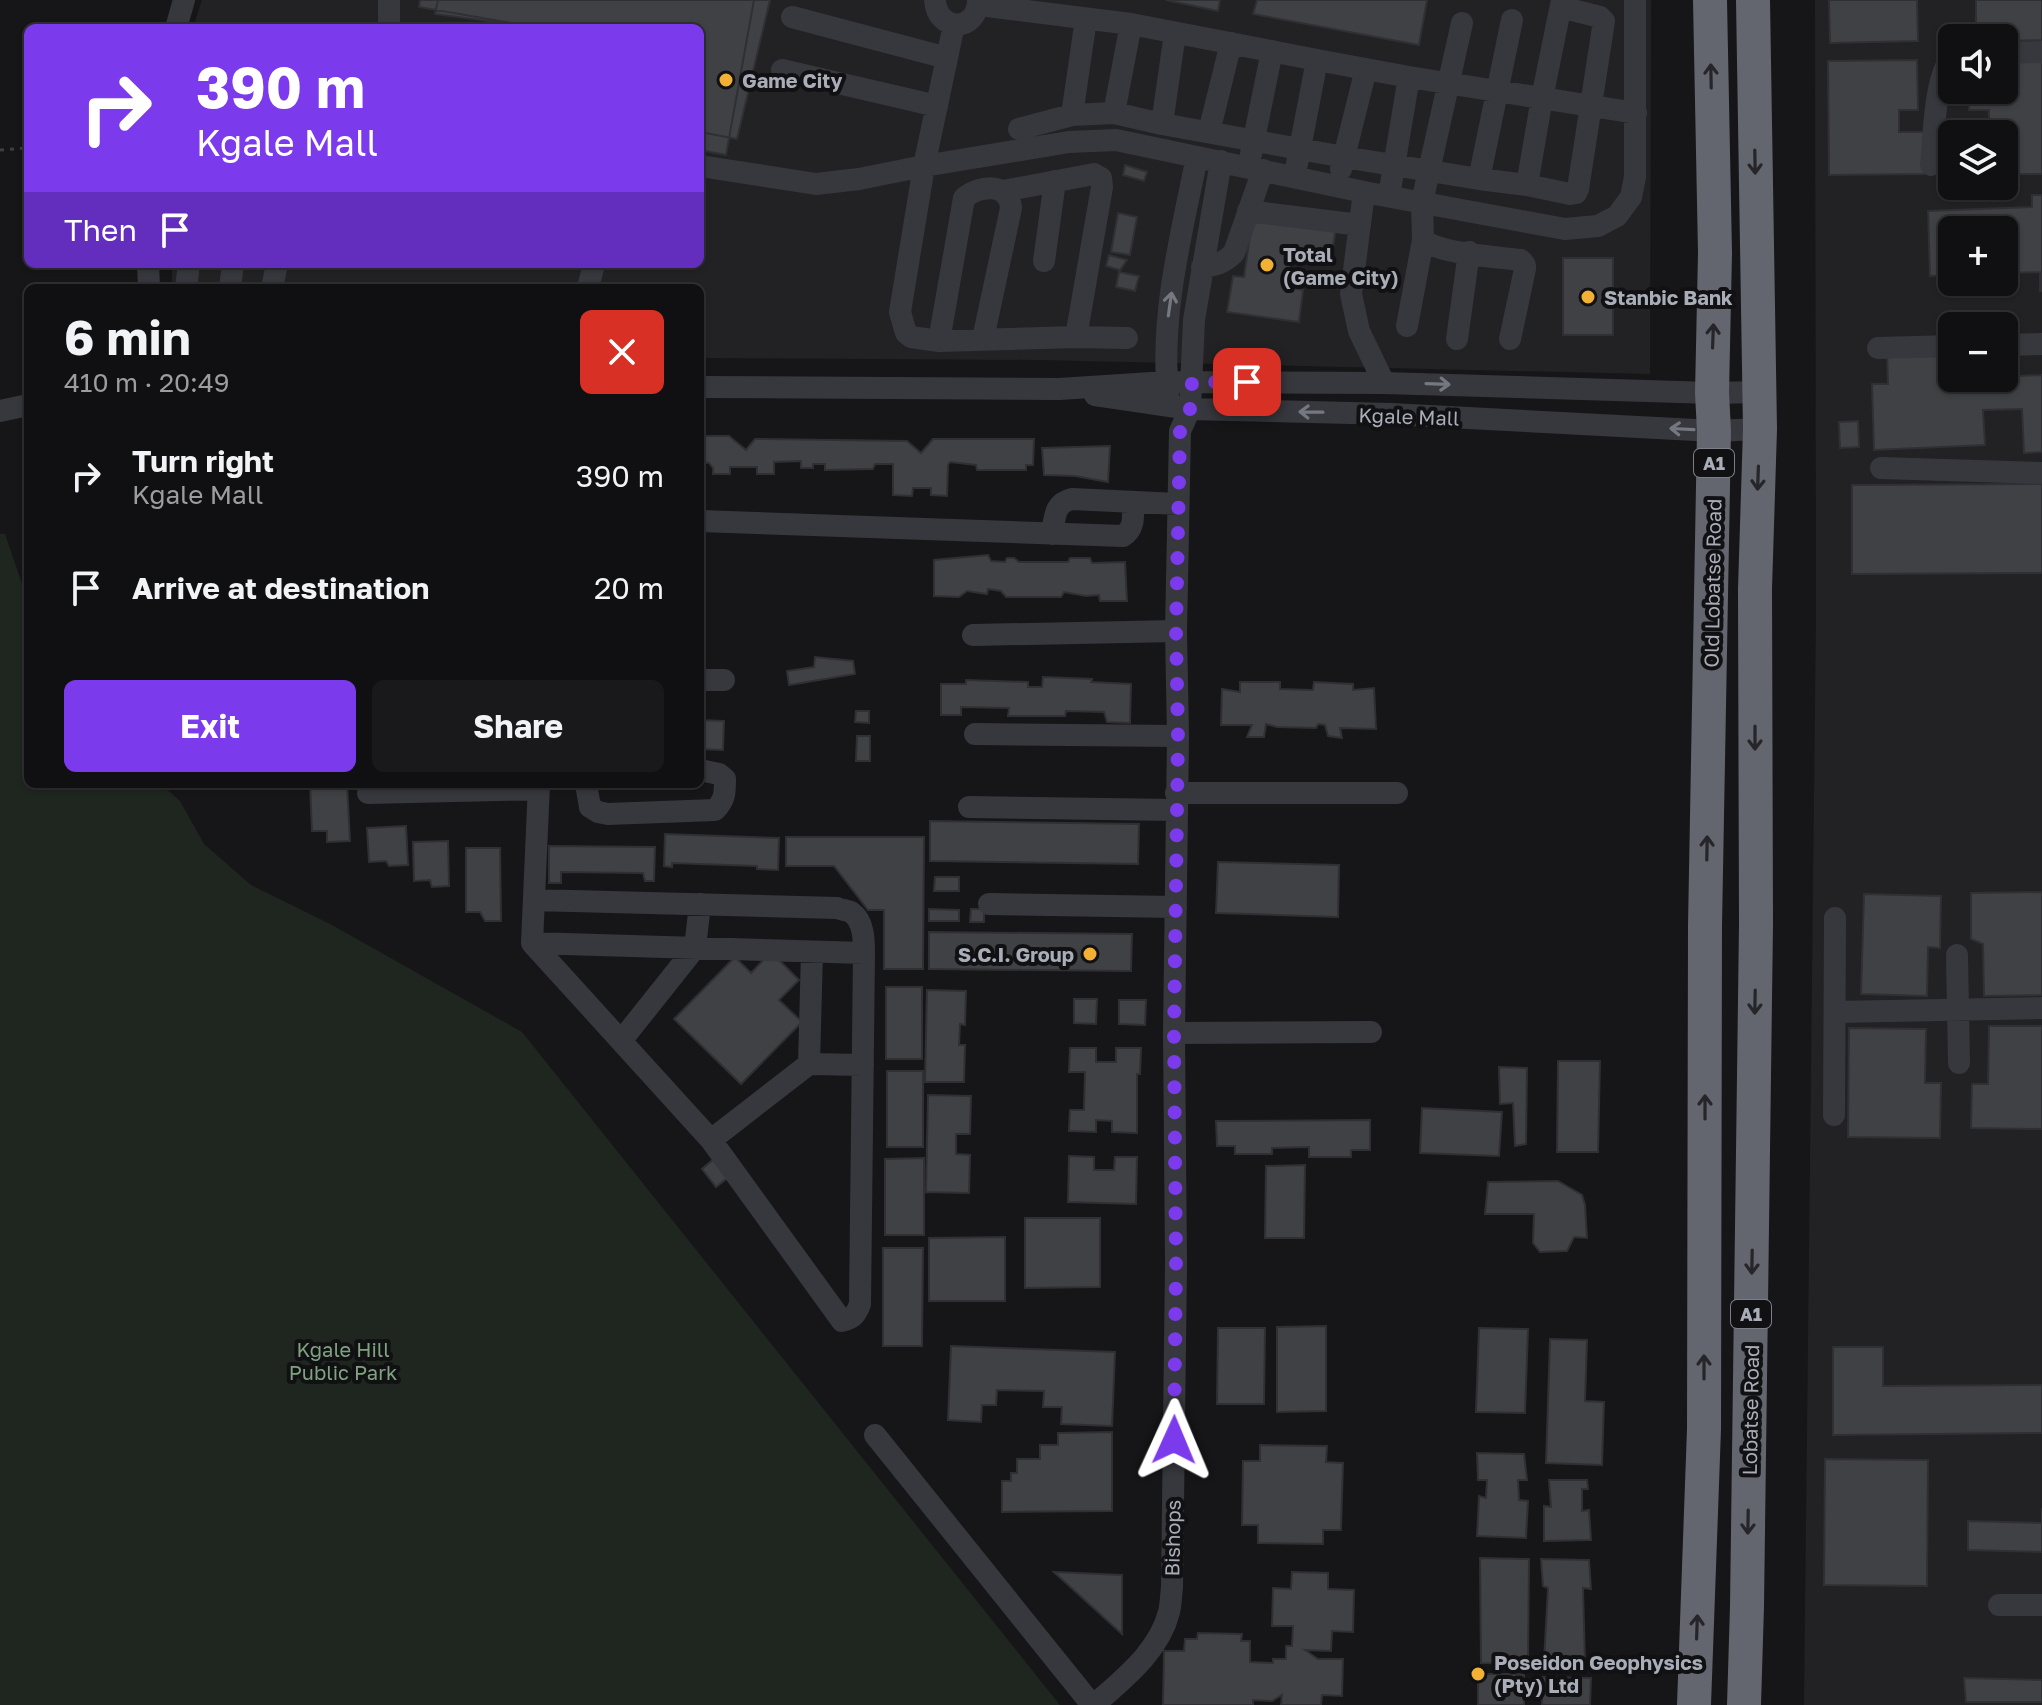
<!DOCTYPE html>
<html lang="en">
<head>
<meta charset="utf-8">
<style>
  body { margin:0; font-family:"Golos Text",sans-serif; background:#19191b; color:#f1f3f6; height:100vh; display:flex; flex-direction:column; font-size:30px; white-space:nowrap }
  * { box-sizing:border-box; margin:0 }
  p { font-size:26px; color:#9c9d9f }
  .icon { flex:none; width:44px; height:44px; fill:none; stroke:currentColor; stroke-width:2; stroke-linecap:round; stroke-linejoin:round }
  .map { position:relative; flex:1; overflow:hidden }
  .side { position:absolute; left:24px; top:284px; width:680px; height:504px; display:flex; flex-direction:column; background:#101012; border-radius:12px; box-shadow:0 2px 6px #0004,0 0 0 2px #303032 }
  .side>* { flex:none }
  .banner { position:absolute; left:24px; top:24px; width:680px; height:244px; border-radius:12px; box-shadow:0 2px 6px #0004,0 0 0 2px #303032; background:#7c3aed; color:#fff; overflow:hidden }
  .tools { position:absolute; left:1938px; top:24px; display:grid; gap:16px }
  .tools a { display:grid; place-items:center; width:80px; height:80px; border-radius:12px; background:#101012; box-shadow:0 2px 6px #0004,0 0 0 2px #303032; font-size:40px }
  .pin { position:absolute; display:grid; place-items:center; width:68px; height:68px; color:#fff; margin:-34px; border-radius:16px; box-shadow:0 4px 12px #0006 }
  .me { position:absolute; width:88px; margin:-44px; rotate:1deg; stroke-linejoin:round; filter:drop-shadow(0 0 6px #0008) }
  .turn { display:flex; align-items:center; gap:28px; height:168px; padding:0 40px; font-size:36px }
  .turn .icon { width:104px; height:104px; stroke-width:2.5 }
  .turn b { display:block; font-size:56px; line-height:68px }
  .then { display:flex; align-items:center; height:76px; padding:0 40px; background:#0003; gap:16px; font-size:30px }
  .round { display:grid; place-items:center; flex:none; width:84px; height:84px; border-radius:12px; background:#19191b }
  .head { display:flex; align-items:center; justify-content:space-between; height:136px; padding:0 40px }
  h1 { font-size:48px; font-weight:700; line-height:60px }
  .button { display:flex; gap:16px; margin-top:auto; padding:16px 40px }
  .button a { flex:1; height:92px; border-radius:12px; background:#7c3aed; color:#fff; font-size:32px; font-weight:700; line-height:92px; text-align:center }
  .button a+a { background:#19191b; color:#f1f3f6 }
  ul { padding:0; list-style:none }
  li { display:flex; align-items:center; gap:24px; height:112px; padding:0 40px }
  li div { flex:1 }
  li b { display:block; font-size:30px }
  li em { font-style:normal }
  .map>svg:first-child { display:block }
</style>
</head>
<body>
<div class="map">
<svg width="2042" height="1705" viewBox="0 0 2042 1705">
  <rect width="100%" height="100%" fill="#161618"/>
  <path fill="#222225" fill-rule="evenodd" d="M202,0H1651L1650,374L1039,360L700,358V288H172V264H700V28H193Z
    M1815,0H2042V1705H1804L1816,615ZM1952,38H2004V90H1952ZM1952,134H2004V186H1952ZM1952,230H2004V282H1952ZM1952,326H2004V378H1952Z"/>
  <path fill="#1e261f" d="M0,534H5L28,601V784H161L180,801L204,844L251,885L332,925L522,1032L1060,1705H0Z"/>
  <path fill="#404145" stroke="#303034" stroke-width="2" d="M420,0H754L726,155L700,150V28H540L419,7Z
    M438,0H770L737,139L700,132V28H541L435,14Z
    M1166,0H1220L1218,11Z
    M1257,0H1427L1419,45L1253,14Z
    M1829,0H1917L1918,41L1830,43Z
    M1976,0H2042V40L2004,41V38H1976Z
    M2004,58H2042V174H2004V134H1989V110H1969V90H2004Z
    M1917,60L1918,110H1899V132H1924V174L1829,175L1828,61Z
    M1125,165L1147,172L1144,181L1123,175Z
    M2032,195H2042V291H2040V272L2004,273V230H1952V275L1930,276L1928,211L2032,207Z
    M1118,213L1137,217L1130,255L1111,252Z
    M1253,215L1336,227L1332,254L1293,248L1287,287L1303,290L1299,322L1227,312L1233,276L1244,277Z
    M1109,255L1127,260L1120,270L1106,266Z
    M1563,258H1613V335H1563Z
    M1119,272L1139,276L1135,291L1116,287Z
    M1949,351L1950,379L2042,375V452L2024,453L2022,409L1983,410L1985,445L1874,450L1872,384H1888L1887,353Z
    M1858,421L1859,447L1840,448L1839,422Z
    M700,436H729L746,450L755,439L907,441L921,453L933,439H1034L1033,465H1026V470H977L976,465L950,462L948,465L947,496L931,495V488H913L912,496L893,495V464H875L873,469L825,470V464H813V468H801V461L774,462V474H757V467H730V474H713V468L709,463L700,462Z
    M1110,446L1108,482L1075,476L1044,475L1042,448Z
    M2042,484V573L1852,574V485Z
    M988,555L991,561L1005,562L1007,558H1014L1019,562H1068L1070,558H1090L1092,563L1125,562L1127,601H1100L1099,595L1086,596L1064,592L1061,597H1006L1001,591L988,589L987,594L967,591L959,597L934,596V560Z
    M815,657L853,661L855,674L789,685L787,671L814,667Z
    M1043,677L1092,679L1091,682L1131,684L1130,723L1107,722L1104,712L1066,711L1065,716H1008L1009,708L961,707V715H941V684H966V680L1028,682V687H1042Z
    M1240,682H1280V689L1313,690L1314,682L1353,684V690L1374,688L1376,729L1340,728L1342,738L1328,736L1325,725L1318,724L1316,728L1277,727L1266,724L1264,737H1247L1252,725H1221L1222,689L1240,692Z
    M856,711H869V723L855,722Z
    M700,720L724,721L723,750L700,749Z
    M857,736H870V761H856Z
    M310,784H347L350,841L327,842V831H312Z
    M930,821L1139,824L1138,864L930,861Z
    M406,826L408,865L389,866L386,861L369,862L367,828Z
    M665,834L779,838L778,870L757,869V866L672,863V867L664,866Z
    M786,837H924L923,969H884V910H868L834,866H786Z
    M448,841L449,886L432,887L430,880L414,881L413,842Z
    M549,846L655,847L654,881H645L643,873L561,872V883H549Z
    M466,848H500L501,921H485L480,912H466Z
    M1218,862L1339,865L1338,917L1216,913Z
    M935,877H959V891H934Z
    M2042,892V995L1984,996L1983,944L1971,939V893Z
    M1864,894L1941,896L1940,948L1928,947L1927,996L1861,994Z
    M929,909L959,910V921H929Z
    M971,909H984V922H970Z
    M929,932L1132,934L1131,971L929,969Z
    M771,952L799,980L779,1000L802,1022L741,1084L674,1019L735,957L751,973Z
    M886,987H922V1059H886Z
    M927,990L966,991L965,1025L960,1024L959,1045H965L964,1082H925Z
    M1074,999H1097L1096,1024L1074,1023Z
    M1119,1000H1146L1145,1025L1119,1024Z
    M1989,1026H2042V1129L1971,1128L1972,1084H1988Z
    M1849,1028L1926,1029L1925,1083H1941L1940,1138L1848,1137Z
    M1070,1048H1096V1062H1116V1048H1141L1140,1074H1137V1133L1112,1132V1121L1096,1120V1132L1069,1131L1070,1110H1084L1085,1072H1069Z
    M1558,1061H1600L1598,1152H1557Z
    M1499,1067L1527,1068L1526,1144L1515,1146L1513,1103L1500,1104Z
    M887,1071H923V1147H887Z
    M928,1095L971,1096L970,1134H956V1154L970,1155L969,1193L926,1192Z
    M1422,1108L1502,1112L1499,1156L1420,1153Z
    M1370,1120V1150H1351V1157H1309V1147L1272,1148V1154H1235V1146H1217L1216,1121Z
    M1069,1156L1094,1157V1170H1114L1115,1157H1137L1136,1204L1068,1202Z
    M715,1158L730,1176L716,1187L702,1169Z
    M924,1158V1235H885V1159Z
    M1305,1165L1304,1238H1265L1266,1166Z
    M1558,1181L1582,1195L1585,1205L1587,1238L1574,1237L1567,1251L1540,1252L1533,1243L1534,1214H1485L1488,1182Z
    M1025,1218H1100V1287L1025,1288Z
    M1005,1237V1301H929V1238Z
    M883,1248H923L922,1346H883Z
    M1326,1326V1411L1277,1412V1327Z
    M1218,1328H1265L1264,1404H1217Z
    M1479,1328L1528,1329L1525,1413L1476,1412Z
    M1550,1339L1587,1340L1585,1401L1604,1402L1602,1465L1546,1463Z
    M951,1346L1115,1352L1112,1426L1061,1424L1062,1407H1043L1044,1391L997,1390L996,1405H982L981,1422L948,1420Z
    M1833,1347H1883V1386L2042,1385V1433L1833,1435Z
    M1112,1432V1511L1002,1512V1481H1011V1473H1017V1459H1040V1445H1058V1433Z
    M1260,1445L1327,1446L1326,1462L1343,1463L1341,1530H1323V1544L1258,1543V1525H1242L1243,1461H1260Z
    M1477,1453L1524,1454L1527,1480H1518L1519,1500L1528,1501L1526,1538L1477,1536L1479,1496L1486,1498L1487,1480H1478Z
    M1825,1459L1928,1460L1927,1586L1824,1585Z
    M1549,1480H1587L1588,1489H1582V1511L1589,1510L1591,1540L1544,1541V1506L1551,1507Z
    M2042,1508V1552L1968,1550V1521L2042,1523Z
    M1480,1558L1529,1559L1528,1664L1481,1663Z
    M1541,1559L1589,1560L1591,1589L1583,1588L1585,1663L1544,1661L1548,1588L1543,1586Z
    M1054,1572L1122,1575V1634Z
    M1292,1572L1328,1573V1589L1354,1590L1353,1632L1332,1631L1331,1651L1305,1650L1318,1659H1343L1342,1696L1322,1695L1321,1705H1281L1282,1695L1272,1701L1253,1700V1705H1163L1164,1651H1184L1185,1639H1197L1198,1633L1242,1634L1241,1641H1250V1662L1273,1663V1659H1286V1646H1292L1293,1626H1272L1273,1588L1291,1589Z
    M1478,1674H1524V1705H1478Z
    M1542,1677L1591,1678L1590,1705H1542Z
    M1964,1678L2042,1680V1702H1966Z"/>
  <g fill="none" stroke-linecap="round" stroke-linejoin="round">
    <path stroke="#3d3f44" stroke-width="3" stroke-dasharray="4 6" stroke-linecap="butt" d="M0,150L28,148"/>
    <path stroke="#37383d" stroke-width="22" d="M389,0V28
      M935,0C937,33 978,32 978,0
      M979,5L1131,24L1317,60L1297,164
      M792,17L947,58
      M1462,23L1422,202L1423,240C1441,254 1497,257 1521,260L1525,265V269L1510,339
      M954,25L924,166L900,312L906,333L911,337L939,341L1076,337L1127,338
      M176,28L184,0
      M2004,53L2042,52
      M1317,60L1409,77L1636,113
      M782,70L937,106
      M1114,113L1131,24
      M1072,115L1086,19
      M1162,124L1175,33
      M1019,129L1072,115L1114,113L1162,124L1344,157L1479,179L1527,185L1570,194L1576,193L1578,189L1604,21L1600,17L1561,7
      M1209,132L1231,43
      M1251,154L1272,51
      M1931,165C1934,138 1934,77 1952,57
      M700,166L816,184L859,179L924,166L1069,142L1116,140L1364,192L1565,229L1598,226L1617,216L1631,197L1635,177V0
      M1341,169L1366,69
      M1479,179L1512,20
      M1527,185L1542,98L1562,0
      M1003,191L1094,174L1101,178L1102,187L1076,337
      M1364,192L1351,294L1359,331L1384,383
      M1389,196L1409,77
      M1248,211L1360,225
      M1044,261L1055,181
      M148,264L149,288
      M1202,267C1215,266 1224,263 1234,253L1263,170
      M186,288L189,264
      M230,288L233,264
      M272,288L277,264
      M588,288L594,264
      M1407,326L1423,240
      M1457,339L1469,252
      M939,341L964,198C980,185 1009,182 1011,208L983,339
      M2004,345L2042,344
      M1878,348L1952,346
      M700,387L1059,389L1167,382L1384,383L1712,393L1759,392
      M1095,395L1190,409L1391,414L1714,431L1760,429
      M1168,396C1160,316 1181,235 1197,157
      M0,411L28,405
      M1881,468L2042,473
      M700,521L1123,536C1135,529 1133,516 1133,503
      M1052,534C1055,517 1054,503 1072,499L1178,504
      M973,635L1176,631
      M700,680H724
      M975,734L1178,736
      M586,784L590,807L598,812L608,814L715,810C725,800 725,793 725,779L719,774L700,770
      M368,793L539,789
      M1176,793H1397
      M969,807L1176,810
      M534,900L837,908C838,909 850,911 851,912C864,921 864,940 864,953L860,1304C856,1315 853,1318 842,1321L711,1140L532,943L539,784
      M989,904L1176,907
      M532,943L864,953
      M1957,955L1959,1063
      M1836,1012L2042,1008
      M1174,1033L1371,1032
      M621,1041L695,948L700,904
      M809,1064L863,1065
      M1834,1115L1835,918
      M711,1140L809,1064L812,952
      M875,1435L1092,1705
      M1999,1605H2042
      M1094,1705C1123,1679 1159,1652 1169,1612C1171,1604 1171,1595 1172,1587L1176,1264L1174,1033L1178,736L1176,631L1180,431L1190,409L1194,320L1221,161"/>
    <path stroke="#63666e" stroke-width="34" d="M1694,1705L1704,1429L1705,926L1714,431L1712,393L1715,253L1710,0
      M1744,1705L1747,1606L1756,924L1755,589L1760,429L1753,0"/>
  </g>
  <defs><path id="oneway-shaft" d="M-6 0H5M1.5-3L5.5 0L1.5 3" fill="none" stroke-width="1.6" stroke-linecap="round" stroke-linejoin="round" transform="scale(2)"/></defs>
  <g stroke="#26262a">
    <use href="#oneway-shaft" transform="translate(1711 76) rotate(-91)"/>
    <use href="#oneway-shaft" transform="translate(1755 162) rotate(89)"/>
    <use href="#oneway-shaft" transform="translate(1713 336) rotate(-88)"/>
    <use href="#oneway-shaft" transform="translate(1758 478) rotate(92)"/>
    <use href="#oneway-shaft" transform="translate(1755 738) rotate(90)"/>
    <use href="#oneway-shaft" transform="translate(1707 848) rotate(-89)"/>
    <use href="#oneway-shaft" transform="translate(1755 1002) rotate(91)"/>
    <use href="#oneway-shaft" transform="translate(1705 1107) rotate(-90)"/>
    <use href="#oneway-shaft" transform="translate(1752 1262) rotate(91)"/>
    <use href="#oneway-shaft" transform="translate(1704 1367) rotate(-90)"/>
    <use href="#oneway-shaft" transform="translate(1748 1522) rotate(91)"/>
    <use href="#oneway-shaft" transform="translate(1697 1627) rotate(-88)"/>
  </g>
  <g stroke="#757881">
    <use href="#oneway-shaft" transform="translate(1170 304) rotate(-82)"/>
    <use href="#oneway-shaft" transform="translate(1438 384) rotate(2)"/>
    <use href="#oneway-shaft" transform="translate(1311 412) rotate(-179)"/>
    <use href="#oneway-shaft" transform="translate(1682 429) rotate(-177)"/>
  </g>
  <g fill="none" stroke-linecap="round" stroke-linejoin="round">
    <path stroke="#7c3aed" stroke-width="14" stroke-dasharray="0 25.2" d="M1174,1440L1176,1264L1174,1033L1178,736L1176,631L1180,431L1190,409L1192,382H1247"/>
  </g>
  <g fill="#f2b134" stroke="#111113" stroke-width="3">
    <circle cx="726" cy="80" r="8"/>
    <circle cx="1267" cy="265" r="8"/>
    <circle cx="1588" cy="297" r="8"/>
    <circle cx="1090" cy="954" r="8"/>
    <circle cx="1478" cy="1674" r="8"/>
  </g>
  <g text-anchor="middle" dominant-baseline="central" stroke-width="8" stroke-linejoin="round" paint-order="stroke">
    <g fill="#111113" stroke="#7b7e86" stroke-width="2">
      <rect x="1694" y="449" width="40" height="28" rx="6"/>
      <rect x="1731" y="1300" width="40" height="28" rx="6"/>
    </g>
    <g font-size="18" font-weight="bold" fill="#a8adb8">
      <text x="1714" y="463">A1</text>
      <text x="1751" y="1314">A1</text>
    </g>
    <g font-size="20" font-weight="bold" fill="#a8adb8" stroke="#111113" text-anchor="start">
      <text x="742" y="80">Game City</text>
      <text x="1283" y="254">Total<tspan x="1283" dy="23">(Game City)</tspan></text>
      <text x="1604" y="297">Stanbic Bank</text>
      <text x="1074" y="954" text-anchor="end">S.C.I. Group</text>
      <text x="1494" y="1662">Poseidon Geophysics<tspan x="1494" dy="23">(Pty) Ltd</tspan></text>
    </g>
    <g font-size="20" fill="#a8adb8" stroke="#111113">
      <text transform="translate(1409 416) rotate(2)">Kgale Mall</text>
      <text transform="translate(1712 583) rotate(-89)">Old Lobatse Road</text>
      <text transform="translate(1750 1410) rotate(-89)">Lobatse Road</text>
      <text transform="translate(1172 1538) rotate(-89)">Bishops</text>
    </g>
    <g font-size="20" fill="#7fa381" stroke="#111113">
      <text x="343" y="1349">Kgale Hill<tspan x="343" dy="23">Public Park</tspan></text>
    </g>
  </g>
</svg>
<div class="tools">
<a><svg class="icon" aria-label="sound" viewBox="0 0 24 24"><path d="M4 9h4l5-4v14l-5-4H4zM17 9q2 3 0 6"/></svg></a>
<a><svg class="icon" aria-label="layers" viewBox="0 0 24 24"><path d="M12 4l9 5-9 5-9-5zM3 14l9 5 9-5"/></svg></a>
<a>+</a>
<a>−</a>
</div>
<div class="pin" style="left:1247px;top:382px;background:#d93025"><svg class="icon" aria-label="arrive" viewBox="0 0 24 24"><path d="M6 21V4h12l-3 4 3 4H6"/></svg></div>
<svg class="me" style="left:1174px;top:1440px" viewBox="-20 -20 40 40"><path d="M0-17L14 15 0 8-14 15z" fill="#7c3aed" stroke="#fff" stroke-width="4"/></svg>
<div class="banner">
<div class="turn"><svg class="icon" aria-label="right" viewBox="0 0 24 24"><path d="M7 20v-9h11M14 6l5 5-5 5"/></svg><div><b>390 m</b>Kgale Mall</div></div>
<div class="then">Then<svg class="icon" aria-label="arrive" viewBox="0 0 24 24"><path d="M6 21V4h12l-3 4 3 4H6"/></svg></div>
</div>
<section class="side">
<div class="head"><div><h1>6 min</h1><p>410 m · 20:49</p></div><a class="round" style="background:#d93025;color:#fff"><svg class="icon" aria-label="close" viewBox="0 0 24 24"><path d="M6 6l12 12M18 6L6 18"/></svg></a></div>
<ul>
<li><svg class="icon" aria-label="right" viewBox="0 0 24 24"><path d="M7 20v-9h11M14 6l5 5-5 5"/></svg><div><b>Turn right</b><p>Kgale Mall</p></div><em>390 m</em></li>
<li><svg class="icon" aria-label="arrive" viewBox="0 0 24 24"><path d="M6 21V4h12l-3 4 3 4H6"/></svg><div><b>Arrive at destination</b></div><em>20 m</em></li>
</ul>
<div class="button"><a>Exit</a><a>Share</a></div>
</section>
</div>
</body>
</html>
